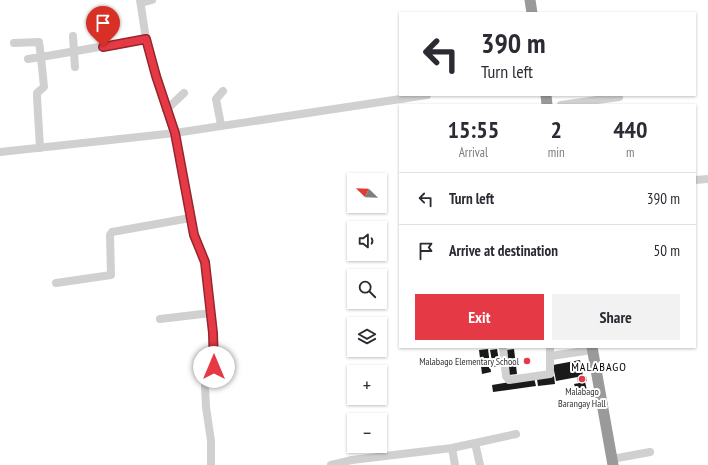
<!DOCTYPE html>
<html lang="en">
<head>
<meta charset="utf-8">
<style>
  body { margin:0; font-family:"PT Sans Narrow",sans-serif; background:#f2f2f3; color:#2b2b33; height:100vh; display:flex; flex-direction:column; font-size:15px; white-space:nowrap }
  * { box-sizing:border-box; margin:0 }
  p { font-size:13px; color:#7c7c81 }
  .icon { flex:none; width:22px; height:22px; fill:none; stroke:currentColor; stroke-width:2; stroke-linecap:round; stroke-linejoin:round }
  .map { position:relative; flex:1; overflow:hidden }
  .details { position:absolute; left:399px; top:104px; width:297px; height:244px; display:flex; flex-direction:column; background:#fff; border-radius:0px; box-shadow:0 1px 3px #0004 }
  .details>* { flex:none }
  .top-card { position:absolute; left:399px; top:12px; width:297px; height:84px; border-radius:0px; box-shadow:0 1px 3px #0004; background:#fff; color:#2b2b33; overflow:hidden }
  .needle { width:26px; rotate:293deg }
  .controls { position:absolute; left:347px; top:173px; display:grid; gap:8px }
  .controls a { display:grid; place-items:center; width:40px; height:40px; border-radius:0px; background:#fff; box-shadow:0 1px 3px #0004; font-size:20px }
  .pin { position:absolute; display:grid; place-items:center; width:34px; height:34px; color:#fff; margin:-41px -17px; border-radius:50% 50% 50% 0; rotate:-45deg; box-shadow:0 0 4px #0007 }
  .pin .icon { rotate:45deg }
  .me { position:absolute; width:44px; margin:-22px; rotate:0deg; stroke-linejoin:round; filter:drop-shadow(0 0 3px #0008) }
  .turn { display:flex; align-items:center; gap:14px; height:84px; padding:0 16px; font-size:18px }
  .turn .icon { width:52px; height:52px; stroke-width:2.5 }
  .turn b { display:block; font-size:28px; line-height:34px }
  .eta { display:flex; justify-content:space-evenly; align-items:center; height:68px; text-align:center }
  .eta b { font-size:24px; font-weight:800; line-height:28px }
  .cta { display:flex; gap:8px; margin-top:auto; padding:8px 16px }
  .cta a { flex:1; height:46px; border-radius:0px; background:#e63946; color:#fff; font-size:16px; font-weight:800; line-height:46px; text-align:center }
  .cta a+a { background:#f2f2f3; color:#2b2b33 }
  ul { padding:0; list-style:none }
  li { display:flex; align-items:center; gap:12px; height:52px; padding:0 16px; border-top:1px solid #e1e1e2 }
  li div { flex:1 }
  li b { display:block; font-size:15px }
  li em { font-style:normal }
  .map>svg:first-child { display:block }
</style>
</head>
<body>
<div class="map">
<svg width="708" height="465" viewBox="0 0 708 465">
  <rect width="100%" height="100%" fill="#fff"/>
  <path fill="#1a1a1a" d="M488,349L491,372L482,374L479,350Z
    M497,349L500,366L493,367L490,350Z
    M514,349L517,374L509,375L506,350Z
    M580,360L583,376L556,381L553,365Z
    M554,376L555,384L538,386L537,379Z
    M586,376L587,381L578,382L577,378Z
    M534,378L536,386L493,392L492,385Z
    M585,382L587,390L577,393L574,384Z"/>
  <g fill="none" stroke-linecap="round" stroke-linejoin="round">
    <path stroke="#d0d0d0" stroke-width="8" d="M140,0L146,39L178,147L194,235L205,262L215,353L214,367L205,386L206,407L211,441V465
      M141,3L152,0
      M73,36L75,67
      M14,43L39,42L41,57L146,39
      M28,59L41,57L44,87L37,93V97L40,148
      M561,105L619,97
      M166,110L184,93
      M221,125L216,99L223,91
      M0,152L175,133L427,95
      M695,180L708,179
      M56,283L111,275L110,235L112,232L190,218
      M160,319L211,313
      M503,347L506,376L509,380L550,374V347
      M551,356L592,350
      M475,443L480,465
      M452,448L455,465
      M612,459L650,452
      M331,465L352,460L452,448L516,434"/>
    <path stroke="#9a9a9a" stroke-width="11" d="M530,0L532,13
      M546,95L547,105
      M592,347L613,465"/>
  </g>
  <g fill="none" stroke-linecap="round" stroke-linejoin="round">
    <defs>
      <path id="route" d="M103,47L146,39L156,76L175,133L194,235L205,262L213,333L214,367"/>
    </defs>
    <use href="#route" stroke="#96252e" stroke-width="10"/>
    <use href="#route" stroke="#e63946" stroke-width="7"/>
  </g>
  <g fill="#e63946" stroke="#fff" stroke-width="1.5">
    <circle cx="527" cy="361" r="4"/>
    <circle cx="582" cy="379" r="4"/>
  </g>
  <g text-anchor="middle" dominant-baseline="central" stroke-width="4" stroke-linejoin="round" paint-order="stroke">
    <g font-size="10" fill="#333" stroke="#fff" text-anchor="end">
      <text x="519" y="361">Malabago Elementary School</text>
      <text x="582" y="391" text-anchor="middle">Malabago<tspan x="582" dy="12">Barangay Hall</tspan></text>
    </g>
    <g font-size="12" letter-spacing="1" fill="#000" stroke="#fff">
      <text x="599" y="366">MALABAGO</text>
    </g>
  </g>
</svg>
<div class="controls">
<a><svg class="needle" viewBox="-14 -14 28 28"><path d="M0-13l5 13h-10z" fill="#e53935"/><path d="M0 13l5-13h-10z" fill="#7c7c81"/></svg></a>
<a><svg class="icon" aria-label="sound" viewBox="0 0 24 24"><path d="M4 9h4l5-4v14l-5-4H4zM17 9q2 3 0 6"/></svg></a>
<a><svg class="icon" aria-label="search" viewBox="0 0 24 24"><circle cx="10" cy="10" r="6"/><path d="M15 15l6 6"/></svg></a>
<a><svg class="icon" aria-label="layers" viewBox="0 0 24 24"><path d="M12 4l9 5-9 5-9-5zM3 14l9 5 9-5"/></svg></a>
<a>+</a>
<a>−</a>
</div>
<div class="pin" style="left:103px;top:47px;background:#d93025"><svg class="icon" aria-label="arrive" viewBox="0 0 24 24"><path d="M6 21V4h12l-3 4 3 4H6"/></svg></div>
<svg class="me" style="left:214px;top:367px" viewBox="-20 -20 40 40"><circle r="19" fill="#fff"/><path d="M0-13L10 11 0 6-10 11z" fill="#e63946"/></svg>
<div class="top-card">
<div class="turn"><svg class="icon" aria-label="left" viewBox="0 0 24 24"><path d="M17 20v-9H6M10 6l-5 5 5 5"/></svg><div><b>390 m</b>Turn left</div></div>
</div>
<section class="details">
<div class="eta">
<div><b>15:55</b><p>Arrival</p></div>
<div><b>2</b><p>min</p></div>
<div><b>440</b><p>m</p></div>
</div>
<ul>
<li><svg class="icon" aria-label="left" viewBox="0 0 24 24"><path d="M17 20v-9H6M10 6l-5 5 5 5"/></svg><div><b>Turn left</b></div><em>390 m</em></li>
<li><svg class="icon" aria-label="arrive" viewBox="0 0 24 24"><path d="M6 21V4h12l-3 4 3 4H6"/></svg><div><b>Arrive at destination</b></div><em>50 m</em></li>
</ul>
<div class="cta"><a>Exit</a><a>Share</a></div>
</section>
</div>
</body>
</html>
